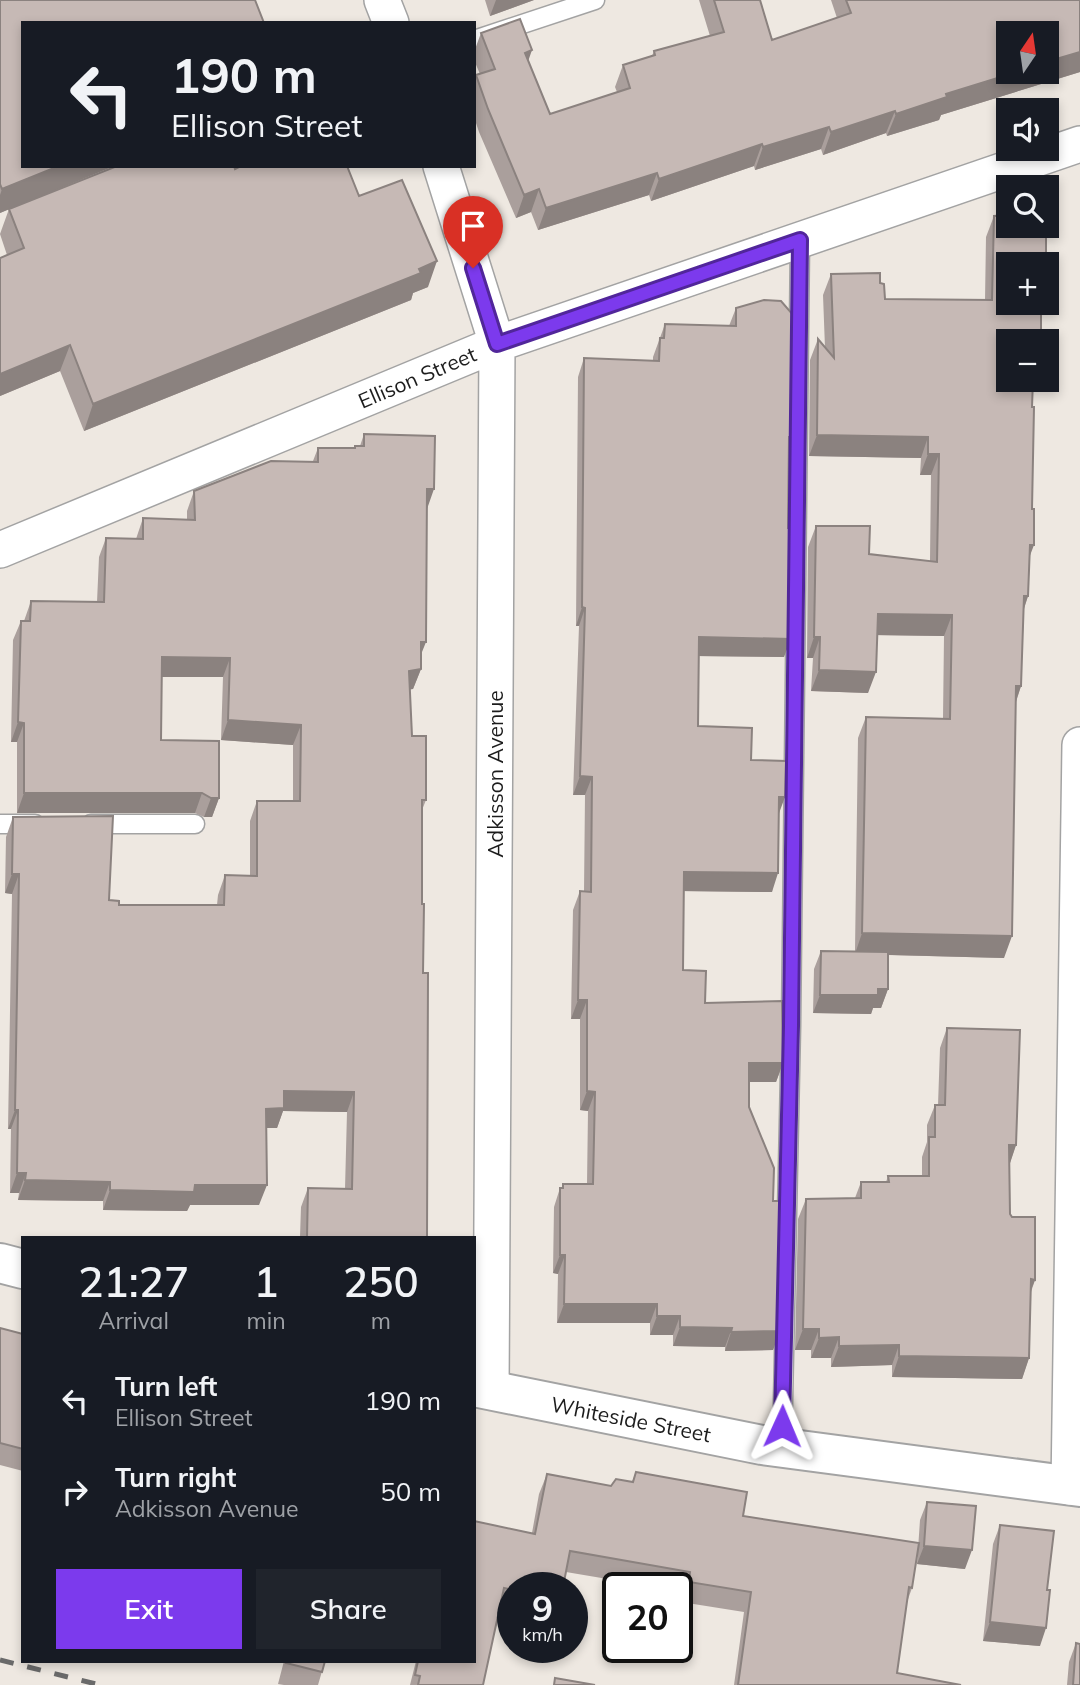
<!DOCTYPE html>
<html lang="en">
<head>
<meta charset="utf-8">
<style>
  body { margin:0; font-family:Mulish,sans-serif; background:#20242c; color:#f1f3f6; height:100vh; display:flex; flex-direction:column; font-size:26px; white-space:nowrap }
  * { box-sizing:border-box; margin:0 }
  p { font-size:23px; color:#9ea1a6 }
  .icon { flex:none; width:38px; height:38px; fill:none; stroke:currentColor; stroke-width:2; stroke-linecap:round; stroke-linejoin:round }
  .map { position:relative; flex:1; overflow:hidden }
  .panel { position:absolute; left:21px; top:1236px; width:455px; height:427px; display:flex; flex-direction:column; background:#171b24; border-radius:0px; box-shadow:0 4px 10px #0003 }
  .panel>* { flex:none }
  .banner { position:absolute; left:21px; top:21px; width:455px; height:147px; border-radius:0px; box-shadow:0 4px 10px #0003; background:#171b24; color:#f1f3f6; overflow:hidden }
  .needle { width:46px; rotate:13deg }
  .buttons { position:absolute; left:996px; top:21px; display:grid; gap:14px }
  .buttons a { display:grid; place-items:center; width:63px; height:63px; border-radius:0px; background:#171b24; box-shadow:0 4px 10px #0003; font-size:35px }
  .speed { position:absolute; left:497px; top:1572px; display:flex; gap:14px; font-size:35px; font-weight:700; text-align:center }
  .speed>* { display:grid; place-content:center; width:91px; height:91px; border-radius:50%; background:#171b24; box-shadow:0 4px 10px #0003; line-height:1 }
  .speed small { font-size:18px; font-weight:400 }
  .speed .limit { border:4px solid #111; border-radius:10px; background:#fff; color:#111 }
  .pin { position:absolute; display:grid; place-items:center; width:60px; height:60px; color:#fff; margin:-72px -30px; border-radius:50% 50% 50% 0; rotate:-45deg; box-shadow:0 0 7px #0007 }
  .pin .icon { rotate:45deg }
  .me { position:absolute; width:77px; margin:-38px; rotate:1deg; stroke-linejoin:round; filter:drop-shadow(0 0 5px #0008) }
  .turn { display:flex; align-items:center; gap:24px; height:147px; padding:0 35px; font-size:32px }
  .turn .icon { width:91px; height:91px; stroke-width:2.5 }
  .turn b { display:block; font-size:49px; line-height:60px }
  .eta { display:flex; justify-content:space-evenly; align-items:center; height:119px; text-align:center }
  .eta b { font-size:42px; font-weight:600; line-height:49px }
  .action { display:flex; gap:14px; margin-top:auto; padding:14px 35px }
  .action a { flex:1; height:80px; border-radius:0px; background:#7c3aed; color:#fff; font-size:28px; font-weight:600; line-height:80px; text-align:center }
  .action a+a { background:#20242c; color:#f1f3f6 }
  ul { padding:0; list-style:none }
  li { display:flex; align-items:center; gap:21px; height:91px; padding:0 35px }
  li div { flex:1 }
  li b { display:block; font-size:26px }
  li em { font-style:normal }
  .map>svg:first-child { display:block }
</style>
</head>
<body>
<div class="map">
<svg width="1080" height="1685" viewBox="0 0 1080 1685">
  <rect width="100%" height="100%" fill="#eee8e1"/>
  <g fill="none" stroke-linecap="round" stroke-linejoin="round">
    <defs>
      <path id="service" d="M474,40L595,0
        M0,824H35
        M91,824H195
        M782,1448L791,1026L800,240"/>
      <path id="minor" d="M382,0L391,23
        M441,166L497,344L491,1391
        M0,550L497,344L1080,144
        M1069,1487L1080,745"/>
      <path id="tertiary" d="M0,1263L23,1269
        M474,1387L762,1445L1080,1487"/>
    </defs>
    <use href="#service" stroke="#a3a3a3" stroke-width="21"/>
    <use href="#minor" stroke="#a3a3a3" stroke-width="38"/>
    <use href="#tertiary" stroke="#a3a3a3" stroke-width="42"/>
    <use href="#service" stroke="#fff" stroke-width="18"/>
    <use href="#minor" stroke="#fff" stroke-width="35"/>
    <use href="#tertiary" stroke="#fff" stroke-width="38"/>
    <path stroke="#6a6a6a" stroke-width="5" stroke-dasharray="14 14" stroke-linecap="butt" d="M0,1660L100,1685"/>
  </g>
  <path fill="#aa9f9c" d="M0,0L23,166H114L32,200L235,169L359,196L428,287L413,293L411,300L84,431L60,371L0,396V258L7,255L0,234L9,209L0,213Z
    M485,0H534L490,16Z
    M699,0H760L772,40L837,18L831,0H1080V72L941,115L939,120L887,136L886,133L823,155L821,149L755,170L754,166L651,201L649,195L538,230L531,212L516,218L479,132L474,117V80L476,75L480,74L474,60V52L481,33L528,60L550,114L617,92L615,87L623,65L652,56L654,51L710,36Z
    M994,216L1008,341L1030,557L1028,596L1024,609L1021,686L1016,702L1004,958L888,955V989L881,1008H873L871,1014L813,1013L814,969L821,951H855L858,738L866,717L943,718L944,636L877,635L868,693L811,691L813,658H807L808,547L816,526L869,554L930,561L931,475H920L921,458L809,456L810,360L818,339L825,348L823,295L831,274L880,283L885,299L985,300L986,237Z
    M736,308L793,437L789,449L784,657L699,656L698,726L751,760L779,813L772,892L684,891L683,970L705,1003L783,1063L776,1082H749V1107L773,1201L780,1331L773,1350L725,1351V1347L673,1346V1335H650V1323H557L558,1274L553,1273L554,1207L560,1188H562L563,1184H587L588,1111L580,1110V1019H571L573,910L580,891L584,892L585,795H573L579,626H576L578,377L584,358L653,361V357L665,324L729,326Z
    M364,434L427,509L421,669L413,689H410L412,736L426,800L422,810V904L427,1237H300L301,1207L308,1188L345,1189L347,1112L283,1111L277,1128H266L259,1205H190L187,1211L103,1210V1201L18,1200L19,1193H10L11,1129H8L12,894L5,893L6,837L13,817L109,900L119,905H217L218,895L225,875L250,876V821L257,801H293V745L221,740L223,677H162L161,740L219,798L212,817H204L195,813H17V742H11L13,640L21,621H24L31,601L97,602L99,557L106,538L136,539L143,518L187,520V511L194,491L313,461L318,448H354L355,446H360Z
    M947,1028L1016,1145L1010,1163V1214L1035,1280L1031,1292L1029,1358L1022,1379L892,1377V1365L831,1367V1358H811V1350H795L798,1219L806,1199L855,1198L861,1182H886L888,1176H922V1157L927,1142V1125L935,1105H938L940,1048Z
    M0,1328L23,1334V1471L0,1465Z
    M636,1472L743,1516L912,1588L907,1602L897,1673L961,1685H734L744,1612L681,1602L683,1592L677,1591V1587H655L566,1572L513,1587V1612L499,1609L483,1685H410L416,1661H474V1521L532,1533L539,1494L547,1474L611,1486L632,1482Z
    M927,1502L965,1569L917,1564L920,1520Z
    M1000,1525L1040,1646L983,1641L993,1544Z
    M1076,1643L1080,1685H1067L1069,1662Z
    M284,1661H325L318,1685H284L278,1684Z"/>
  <path fill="#8b827f" d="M496,0H534L490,16Z
    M532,50L524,73L525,53Z
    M1080,52V72L941,115L939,120L887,136L896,114L946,94L1017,72H1046V62Z
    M895,111L886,133L823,155L831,132Z
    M829,127L821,149L755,170L763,147Z
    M762,144L754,166L651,201L659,179Z
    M59,166H114L0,213V195L2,189Z
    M657,173L649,195L538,230L546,208Z
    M539,189L531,212L516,218L524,195Z
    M437,261L428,287L413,293L411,300L84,431L93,404Z
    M70,345L60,371L0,396V374Z
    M817,435L928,437L921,458L809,456Z
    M789,437H793L786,456Z
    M928,454H939L931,475H920Z
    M427,489H434L427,509Z
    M1030,545H1034L1026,566Z
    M1024,596H1028L1021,617Z
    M582,607L585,608L579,626H576Z
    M878,614L952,615L944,636L870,635Z
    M699,637L791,639L784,657L693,656Z
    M814,637H820L813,658H807Z
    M421,642H426L418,662Z
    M162,657L230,658L223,677H155Z
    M421,669L413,689L402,691L409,671Z
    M819,670L876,672L868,693L811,691Z
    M1016,686H1021L1014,707Z
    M228,720L301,725L293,745L221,740Z
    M18,722L24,723L17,742H11Z
    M580,776L592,777L585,795H573Z
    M24,793H202L195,813H17Z
    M779,797H785L778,816Z
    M211,798H219L212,817H204Z
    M684,872L778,873L772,892L677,891Z
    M12,874H19L12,894L5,893Z
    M862,933L1012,936L1004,958L855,954Z
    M878,989H888L881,1008H873L871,1014L813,1013L820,995Z
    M578,1000H587L580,1019H571Z
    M749,1063H783L776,1082H742Z
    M284,1091L354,1092L347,1112L283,1111L277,1128H259L266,1109Z
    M587,1091L595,1092L588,1111L580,1110Z
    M15,1110H18L11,1129H8Z
    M1009,1145H1016L1009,1166Z
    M17,1173H26L19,1193H10Z
    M25,1180L110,1182L103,1201L18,1200Z
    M195,1185H267L259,1205H190L187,1211L103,1210L110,1190Z
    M560,1255H565L558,1274L553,1273Z
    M1031,1279L1035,1280L1027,1300Z
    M564,1304H657L650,1323H557Z
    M657,1316H680L673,1335H650Z
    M680,1327L732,1328L725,1347L673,1346Z
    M803,1329H819L811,1350H795Z
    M780,1331L773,1350L725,1351L731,1332Z
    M839,1337L831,1358H811L819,1338Z
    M899,1345L892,1365L831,1367L839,1346Z
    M899,1356L1029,1358L1022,1379L892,1377Z
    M924,1546L972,1550L965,1569L917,1564Z
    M990,1622L1046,1628L1040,1646L983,1641Z"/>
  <path fill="#c6b9b5" stroke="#8b827f" stroke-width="2" d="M0,0H255L264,23H23V166H59L2,189L0,184Z
    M714,0H760L772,40L851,13L846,0H1080V52L1046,62V33H1008V72H1017L946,94L947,97L896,114L895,111L831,132L829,127L763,147L762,144L659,179L657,173L546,208L539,189L524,195L488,109L476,75L495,69L481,33L520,19L532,50L525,53L550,114L630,88L623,65L655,55L654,51L724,32Z
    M117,166H234L235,169L241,166H347L359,196L402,180L437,261L419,269L421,273L93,404L70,345L0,374V258L24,248L9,209Z
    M1008,215V226H1046V264H1008V303H1045V314H1041V341H1008V380H1033L1032,407H1034L1032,509H1034V545H1030L1028,596H1024L1021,686H1016L1012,936L862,933L866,717L950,719L952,615L878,614L876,672L819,670L820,637H814L816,526H870L869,554L937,562L939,454H928V437L817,435L818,339L834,358L831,274L880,273V283L884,284L885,299L992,300L994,216Z
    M764,300L781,301L794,316L793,437H789L788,528H792L791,639L699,637L698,726L752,728L751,760L786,761L785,797H779L778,873L684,872L683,970L706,971L705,1003L782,1001L783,1063H749V1107L774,1168L773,1201H782L780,1331L731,1332L732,1328L680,1327V1316H657V1304H564L565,1255H560V1188H563V1184H593L595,1092L587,1091V1000H578L580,891L591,892L592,777L580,776L585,608L582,607L584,358L659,361L660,338H664L665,324L736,326V308Z
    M364,434L435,436L434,489H427L426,642H421V669L409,671L412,736H426V800H422V904H424L423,973H428L427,1237H307L308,1188L352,1189L354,1092L284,1091V1108L266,1109L267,1185H195L194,1192L110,1190V1182L25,1180L26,1173H17L18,1110H15L19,874H12L13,817L113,816L109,900L119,901V905H224L225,875L257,876V801H300L301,725L228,720L230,658L162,657L161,740L219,741V798H211L202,793H24V723L18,722L21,621H30L31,601L104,602L106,538L143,539V518L195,520L194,491L271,461L318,462V448H355V446H364Z
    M821,951L888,952V989H878V995H820Z
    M947,1028L1020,1030L1016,1145H1009L1010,1214L1012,1217H1035V1280L1031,1279L1029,1358L899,1356V1345L839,1346V1337L819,1338V1329H803L806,1199L861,1198V1182H889L888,1176H929V1137H935V1105H945Z
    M0,1328L23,1334V1449L0,1443Z
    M636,1472L747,1492L743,1516L919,1543L912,1588L909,1587L897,1673L961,1685H738L751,1592L689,1582L690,1572L570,1551L563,1587H513V1590L504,1588L483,1685H418L420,1676L415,1675L418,1661H474V1521L535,1534L547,1474L611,1486L616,1479L633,1482Z
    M927,1502L976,1506L972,1550L924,1546Z
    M1000,1525L1054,1531L1047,1590H1050L1046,1628L990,1622Z
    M1076,1643L1080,1644V1685H1073Z
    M286,1661H325L322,1672L286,1663Z
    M555,1678L595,1685H554Z"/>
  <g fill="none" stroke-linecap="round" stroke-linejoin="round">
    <defs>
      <path id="route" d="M473,268L497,344L800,240L791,1026L782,1426"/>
    </defs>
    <use href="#route" stroke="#51269a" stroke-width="18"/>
    <use href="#route" stroke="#7c3aed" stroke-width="12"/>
  </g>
  <g text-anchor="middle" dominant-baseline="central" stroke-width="7" stroke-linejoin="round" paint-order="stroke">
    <g font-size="21" fill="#1c1c1c" stroke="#fff">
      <text transform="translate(417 377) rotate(-23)">Ellison Street</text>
      <text transform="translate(495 774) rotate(-90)">Adkisson Avenue</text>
      <text transform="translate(631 1419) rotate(11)">Whiteside Street</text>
    </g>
  </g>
</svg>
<div class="buttons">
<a><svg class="needle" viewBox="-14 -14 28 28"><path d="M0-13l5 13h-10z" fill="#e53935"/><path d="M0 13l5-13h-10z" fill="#9ea1a6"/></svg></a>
<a><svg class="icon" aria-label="sound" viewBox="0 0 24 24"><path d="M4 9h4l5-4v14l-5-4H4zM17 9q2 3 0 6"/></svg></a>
<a><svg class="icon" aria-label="search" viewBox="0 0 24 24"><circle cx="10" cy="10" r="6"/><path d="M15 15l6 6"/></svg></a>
<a>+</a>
<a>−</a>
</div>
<div class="speed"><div>9<small>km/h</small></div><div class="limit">20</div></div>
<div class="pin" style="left:473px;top:268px;background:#d93025"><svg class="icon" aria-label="arrive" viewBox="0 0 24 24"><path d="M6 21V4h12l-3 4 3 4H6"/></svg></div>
<svg class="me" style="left:782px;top:1426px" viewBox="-20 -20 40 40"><path d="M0-17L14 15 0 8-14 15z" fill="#7c3aed" stroke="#fff" stroke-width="4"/></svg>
<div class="banner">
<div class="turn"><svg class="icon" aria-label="left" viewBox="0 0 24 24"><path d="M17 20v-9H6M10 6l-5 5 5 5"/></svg><div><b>190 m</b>Ellison Street</div></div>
</div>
<section class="panel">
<div class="eta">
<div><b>21:27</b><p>Arrival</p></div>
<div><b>1</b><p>min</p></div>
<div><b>250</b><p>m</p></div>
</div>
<ul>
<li><svg class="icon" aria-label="left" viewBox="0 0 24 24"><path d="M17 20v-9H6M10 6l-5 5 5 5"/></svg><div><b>Turn left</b><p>Ellison Street</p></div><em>190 m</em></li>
<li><svg class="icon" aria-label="right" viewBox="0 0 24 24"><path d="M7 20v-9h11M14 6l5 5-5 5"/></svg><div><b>Turn right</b><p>Adkisson Avenue</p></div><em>50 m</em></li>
</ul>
<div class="action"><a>Exit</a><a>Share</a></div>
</section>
</div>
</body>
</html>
